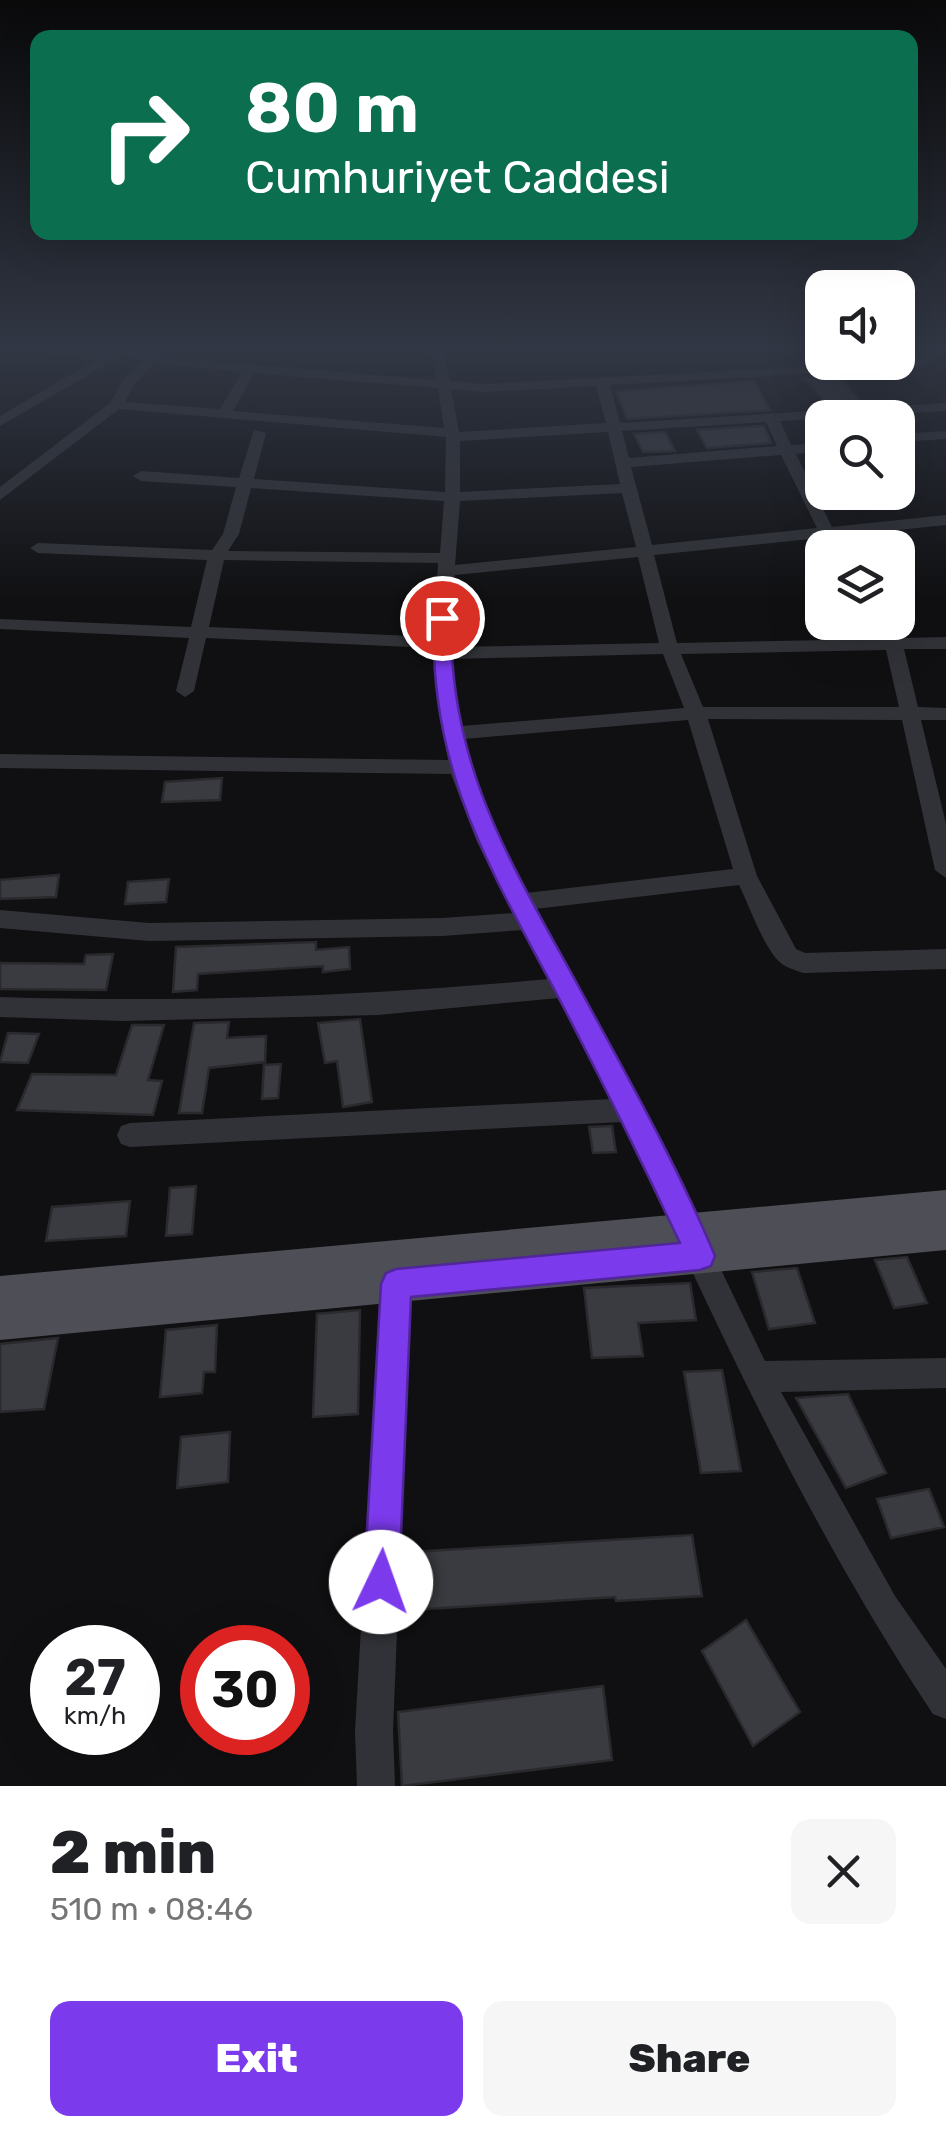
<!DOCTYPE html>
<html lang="en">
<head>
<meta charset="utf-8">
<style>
  body { margin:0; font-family:Rubik,sans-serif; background:#f6f6f6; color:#202124; height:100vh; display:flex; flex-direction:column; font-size:38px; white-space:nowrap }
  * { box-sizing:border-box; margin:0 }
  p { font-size:32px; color:#757577 }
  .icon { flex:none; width:55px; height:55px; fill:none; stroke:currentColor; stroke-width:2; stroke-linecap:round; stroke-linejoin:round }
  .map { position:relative; height:1786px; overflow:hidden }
  .side { display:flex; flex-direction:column; background:#fff; flex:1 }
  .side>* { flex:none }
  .top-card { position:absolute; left:30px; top:30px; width:888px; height:210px; border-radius:20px; box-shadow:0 10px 40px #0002; background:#0b6e4f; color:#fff; overflow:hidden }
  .tools { position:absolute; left:805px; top:270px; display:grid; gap:20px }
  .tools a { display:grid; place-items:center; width:110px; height:110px; border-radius:20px; background:#fff; box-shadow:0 10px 40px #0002; font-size:50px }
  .speed { position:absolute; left:30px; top:1625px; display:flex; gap:20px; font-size:50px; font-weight:700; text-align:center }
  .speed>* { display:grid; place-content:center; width:130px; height:130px; border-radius:50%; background:#fff; box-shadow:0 10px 40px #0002; line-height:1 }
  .speed small { font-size:25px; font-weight:400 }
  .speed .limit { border:15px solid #d22; background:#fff; color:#111 }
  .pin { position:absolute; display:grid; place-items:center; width:85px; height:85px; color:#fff; margin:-42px; border:5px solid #fff; border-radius:50%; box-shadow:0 2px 10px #0007 }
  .me { position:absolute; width:110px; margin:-55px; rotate:3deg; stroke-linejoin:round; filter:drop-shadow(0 0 8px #0008) }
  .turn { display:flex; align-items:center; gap:35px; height:210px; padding:0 50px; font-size:45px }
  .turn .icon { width:130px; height:130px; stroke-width:2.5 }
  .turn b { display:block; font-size:70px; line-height:85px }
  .round { display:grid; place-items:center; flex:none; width:105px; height:105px; border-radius:20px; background:#f6f6f6 }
  .overview { display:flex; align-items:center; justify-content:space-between; height:170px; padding:0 50px }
  h1 { font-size:60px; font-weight:800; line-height:75px }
  .action { display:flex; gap:20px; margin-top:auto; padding:20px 50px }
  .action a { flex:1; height:115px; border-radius:20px; background:#7c3aed; color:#fff; font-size:40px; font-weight:800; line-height:115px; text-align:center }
  .action a+a { background:#f6f6f6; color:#202124 }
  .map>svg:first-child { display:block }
</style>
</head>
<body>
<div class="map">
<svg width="946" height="1786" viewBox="0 0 946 1786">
  <rect width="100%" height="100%" fill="#101012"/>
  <path fill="#3a3b40" stroke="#2a2a2e" stroke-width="2.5" d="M838,376L841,378L862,404L829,406L804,378Z
    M754,381L770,410L627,419L616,391Z
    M764,426L771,443L707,448L697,430Z
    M665,432L675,451L643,452L634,434Z
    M222,778L220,800L162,802L165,782Z
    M59,875L56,897L0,899V880Z
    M169,879L166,902L125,904L128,882Z
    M316,942V950L349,947L350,969L323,972V966L198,974L197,990L173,992L176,947Z
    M113,954L106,990L0,989V963L84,964L86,955Z
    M360,1019L372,1102L343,1107L337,1061L325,1063L318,1023Z
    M229,1022L227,1038L266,1036L265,1062L209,1068L202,1113H179L194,1023Z
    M132,1025H164L148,1080L162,1081L153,1115L17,1110L32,1074L116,1075Z
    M8,1033L39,1034L28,1063L0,1062Z
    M281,1064L278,1098L262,1099L264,1065Z
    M612,1126L616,1152L593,1153L589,1127Z
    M196,1186L192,1234L166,1236L170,1188Z
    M130,1201L126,1236L46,1241L52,1207Z
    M907,1257L927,1303L894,1308L875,1260Z
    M797,1268L815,1323L769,1329L752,1272Z
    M690,1283L696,1320L638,1323L643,1356L592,1358L584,1288Z
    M360,1310L358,1414L313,1417L317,1314Z
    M217,1325L215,1372H204L202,1393L160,1397L166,1330Z
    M58,1338L44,1409L0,1412V1344Z
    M722,1370L741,1471L701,1473L684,1372Z
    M848,1394L886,1473L846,1488L796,1398Z
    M230,1432L228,1482L177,1488L181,1437Z
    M929,1489L944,1527L891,1538L877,1499Z
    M692,1535L702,1596L616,1601L615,1597L412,1610L411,1552Z
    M746,1620L800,1712L753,1746L702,1651Z
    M603,1686L612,1760L402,1786L398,1712Z"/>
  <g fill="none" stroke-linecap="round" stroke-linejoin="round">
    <path fill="#313237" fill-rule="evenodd" d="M46,352H141L171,358L436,380L431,352H444L450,381L484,384L898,362L921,359L926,352H939L925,367L610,385L620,423L946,403V411L780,421L791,445L822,443V451L796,454L832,527L946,515V525L654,555L677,643L884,639L880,622L898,621L902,638L946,637V649H904L918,707L946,708V720H921L946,824V878L935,870L902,720L708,719L757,876L796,949L805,953L946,949V969L803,973C796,970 786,968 781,963C765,951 749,905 739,885L535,909L640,1102L765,1361L946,1358V1388L781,1392L895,1596L946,1669V1719L933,1714C809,1528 716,1325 623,1122L130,1147L121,1144L117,1135L121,1126L130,1123L612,1099L559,998L378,1015L123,1021L0,1017V997C184,1003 366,996 549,979L523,930L442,936L149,941L0,928V910L149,923L442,918L514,913L477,842L451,774L0,768V754L448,760L433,648L206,638L194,691L185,697L176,691L189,638L0,629V619L191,627L207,560L38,553L30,548L38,543L212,550L223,534L236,487L141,481L133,476L141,471L239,478L254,430L266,433L254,479L445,492L446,437L119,409L0,500V487L110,403L123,380L143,360L121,356L0,426V416L94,361ZM155,363L242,372L220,409L125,402L134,385ZM254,373L438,388L444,428L233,411ZM596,386L606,423L459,432L451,389L484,392ZM766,422L777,446L629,458L622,431ZM608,432L620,484L460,492V441ZM781,455L817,528L652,545L631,467ZM251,488L444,501L440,553L228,551L239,534ZM622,493L636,547L455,565L460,501ZM638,557L659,643L452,647L455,575ZM224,560L438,563L434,637L209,627ZM886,650L899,707H703L681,654ZM663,654L684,708L462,726L451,659ZM688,720L733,869L526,893C500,844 474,794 464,739Z
      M946,431V439L898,442V434Z
      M396,1269L406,1274L411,1284L393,1731L395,1786H357L355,1731L381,1284L386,1274Z"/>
    <path fill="#4d4e56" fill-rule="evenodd" d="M946,1190V1250L0,1340V1276Z"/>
  </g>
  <linearGradient id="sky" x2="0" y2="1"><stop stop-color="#09090a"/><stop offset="0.58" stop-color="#313744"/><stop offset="1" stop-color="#313744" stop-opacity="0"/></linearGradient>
  <rect width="946" height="602" fill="url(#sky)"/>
  <path fill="#7c3aed" stroke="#51269a" stroke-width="2.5" d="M442,612L451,618C449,763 507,856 574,978C623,1069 675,1160 715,1256L711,1266L700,1270L411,1297L399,1582L394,1594L381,1599L369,1594L364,1582L381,1284L386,1273L396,1269L680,1243C643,1164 605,1087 565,1010C495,876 428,775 434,618Z"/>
</svg>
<div class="tools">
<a><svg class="icon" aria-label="sound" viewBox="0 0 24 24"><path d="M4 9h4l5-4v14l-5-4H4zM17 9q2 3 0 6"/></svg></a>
<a><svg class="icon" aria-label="search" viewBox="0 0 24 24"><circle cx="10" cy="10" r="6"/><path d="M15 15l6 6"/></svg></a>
<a><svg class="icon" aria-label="layers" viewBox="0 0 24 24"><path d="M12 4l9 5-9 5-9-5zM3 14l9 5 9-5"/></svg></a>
</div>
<div class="speed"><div>27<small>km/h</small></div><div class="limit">30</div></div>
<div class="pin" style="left:442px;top:618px;background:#d93025"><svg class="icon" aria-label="arrive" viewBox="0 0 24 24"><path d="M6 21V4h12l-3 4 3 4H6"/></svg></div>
<svg class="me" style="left:381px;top:1582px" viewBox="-20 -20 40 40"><circle r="19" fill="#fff"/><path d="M0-13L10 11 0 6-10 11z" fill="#7c3aed"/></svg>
<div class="top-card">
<div class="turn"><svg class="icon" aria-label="right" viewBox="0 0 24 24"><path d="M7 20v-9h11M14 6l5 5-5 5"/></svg><div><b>80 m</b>Cumhuriyet Caddesi</div></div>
</div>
</div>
<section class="side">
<div class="overview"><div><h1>2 min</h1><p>510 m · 08:46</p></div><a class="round"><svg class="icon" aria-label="close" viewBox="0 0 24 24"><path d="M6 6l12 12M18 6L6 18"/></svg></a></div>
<div class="action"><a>Exit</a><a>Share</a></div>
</section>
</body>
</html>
